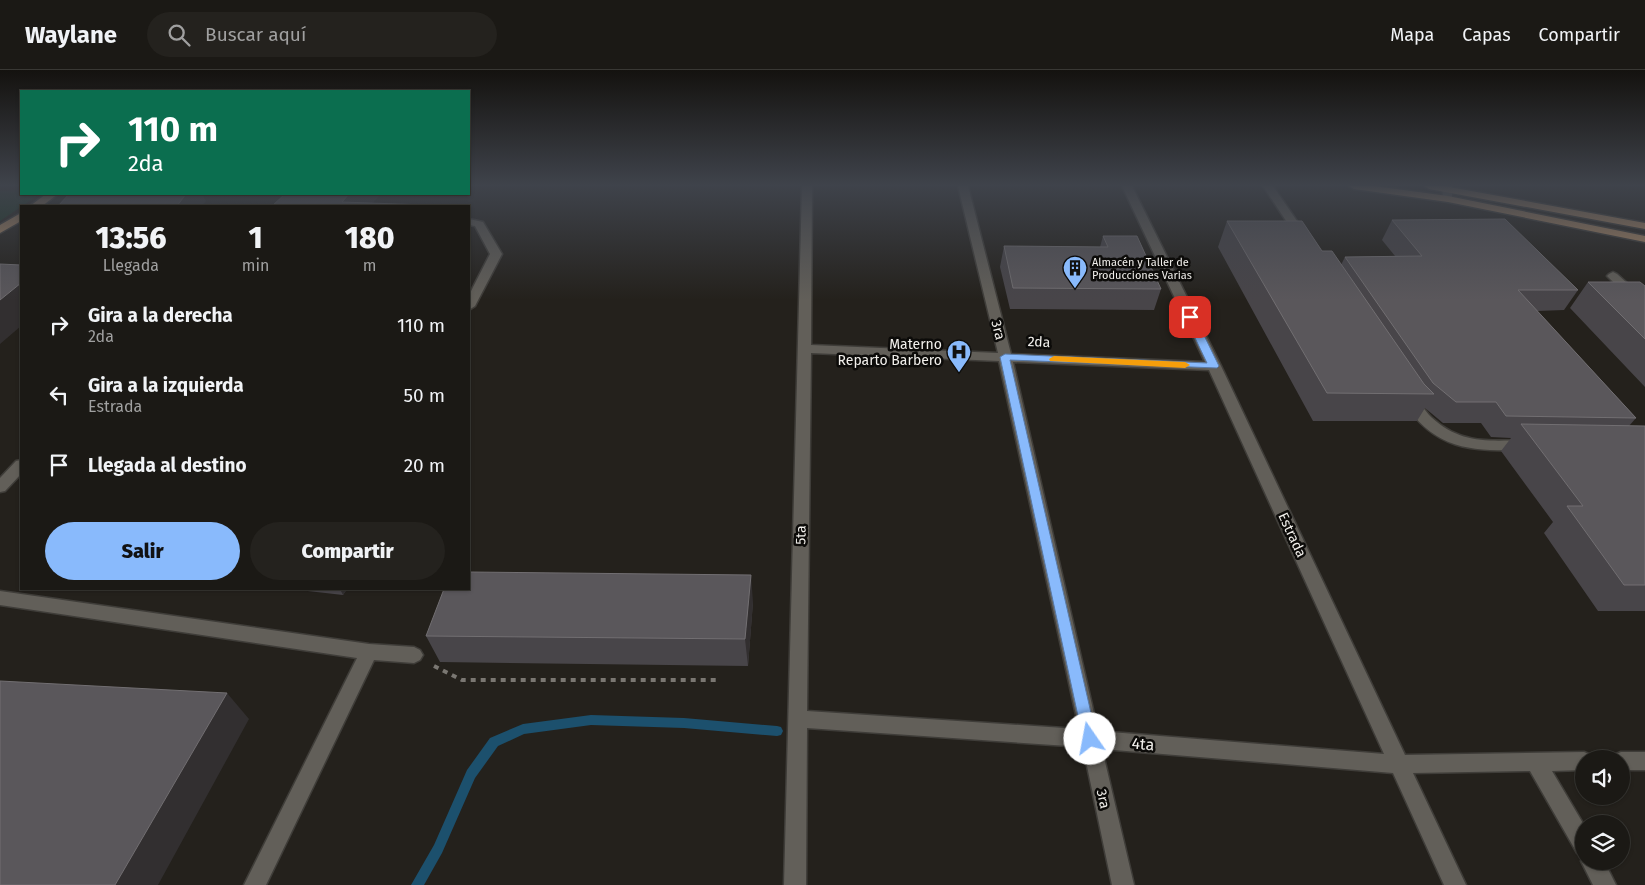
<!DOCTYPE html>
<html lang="es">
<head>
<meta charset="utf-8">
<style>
  body { margin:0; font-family:"Fira Sans",sans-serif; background:#24221e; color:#f1f3f6; height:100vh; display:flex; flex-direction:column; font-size:19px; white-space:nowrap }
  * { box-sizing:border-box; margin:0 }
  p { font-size:16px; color:#a0a0a0 }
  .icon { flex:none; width:28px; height:28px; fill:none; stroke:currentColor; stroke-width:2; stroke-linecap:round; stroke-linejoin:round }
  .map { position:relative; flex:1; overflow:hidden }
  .details { position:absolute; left:20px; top:135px; width:450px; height:385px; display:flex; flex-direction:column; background:#1b1915; border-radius:0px; box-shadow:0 1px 4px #0004,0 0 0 1px #393834 }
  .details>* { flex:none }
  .banner { position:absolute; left:20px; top:20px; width:450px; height:105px; border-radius:0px; box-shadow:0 1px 4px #0004,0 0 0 1px #393834; background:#0b6e4f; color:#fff; overflow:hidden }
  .fabs { position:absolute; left:1575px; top:680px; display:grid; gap:10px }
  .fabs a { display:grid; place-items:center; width:55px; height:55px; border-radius:50%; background:#1b1915; box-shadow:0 1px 4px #0004,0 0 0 1px #393834; font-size:25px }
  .pin { position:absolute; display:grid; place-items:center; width:42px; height:42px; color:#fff; margin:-21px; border-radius:10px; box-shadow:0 2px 8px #0006 }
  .me { position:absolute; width:55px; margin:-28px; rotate:348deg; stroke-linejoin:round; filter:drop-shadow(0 0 4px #0008) }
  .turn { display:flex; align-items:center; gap:18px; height:105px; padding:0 25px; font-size:22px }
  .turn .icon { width:65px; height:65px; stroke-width:2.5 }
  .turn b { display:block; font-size:35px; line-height:42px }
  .eta { display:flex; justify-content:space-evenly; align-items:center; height:85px; text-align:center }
  .eta b { font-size:30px; font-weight:800; line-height:35px }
  .primary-button { display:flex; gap:10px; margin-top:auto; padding:10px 25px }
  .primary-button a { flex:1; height:58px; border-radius:30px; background:#89bafc; color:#111; font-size:20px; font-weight:800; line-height:58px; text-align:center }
  .primary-button a+a { background:#24221e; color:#f1f3f6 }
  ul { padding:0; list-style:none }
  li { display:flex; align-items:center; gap:15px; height:70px; padding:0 25px }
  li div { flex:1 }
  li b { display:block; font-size:19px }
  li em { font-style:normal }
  header { display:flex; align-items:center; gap:30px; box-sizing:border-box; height:70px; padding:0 25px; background:#1b1915; border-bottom:1px solid #393834 }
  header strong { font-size:24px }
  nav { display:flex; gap:28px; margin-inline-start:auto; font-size:18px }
  .search { width:350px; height:45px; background:#24221e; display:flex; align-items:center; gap:12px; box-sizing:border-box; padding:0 18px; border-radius:28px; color:#a0a0a0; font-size:19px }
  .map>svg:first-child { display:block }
</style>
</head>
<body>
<header>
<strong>Waylane</strong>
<div class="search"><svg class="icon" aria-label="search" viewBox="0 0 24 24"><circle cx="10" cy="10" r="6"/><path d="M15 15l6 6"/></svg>Buscar aquí</div>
<nav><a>Mapa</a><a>Capas</a><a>Compartir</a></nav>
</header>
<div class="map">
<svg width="1645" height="815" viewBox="0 0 1645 815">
  <rect width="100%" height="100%" fill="#24211c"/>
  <path fill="#183724" d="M21,120V124H40L0,151V121Z"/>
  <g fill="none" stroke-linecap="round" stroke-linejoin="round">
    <path fill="#1c506d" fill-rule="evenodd" d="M591,645L684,648L777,656L781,657L783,661L781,665L777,666L684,658L591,655L524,664L498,676L475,708L442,783L424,815H411L434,775L467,700L490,668L523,654Z"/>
    <defs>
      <path id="minor" d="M802,116H812L811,275L998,283L958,116H968L1011,284L1205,292L1122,116H1132L1221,296L1405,685L1584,682L1591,685L1593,689H1584V700L1552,701L1584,755V791H1604L1616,815H1593L1581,791L1583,786L1577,783L1530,701L1413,703L1466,815H1444L1393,703L1102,679L1134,815H1112L1083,677L807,658L806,815H784ZM811,283L999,291L1079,659L807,641ZM1013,292L1209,300L1384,684L1098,661Z
        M1263,116H1273L1308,167L1306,169H1298Z
        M1442,116H1452V131L1448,132L1443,129Z
        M469,149L483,152L502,184L475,236L469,240V225L490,184L475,156L469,155Z
        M1613,202L1617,204L1645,229V240L1641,239L1609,208L1607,206L1609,204Z
        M1409,326C1418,328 1424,340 1431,347C1460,374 1488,371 1525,370L1530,372L1532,375L1530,378L1525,380C1471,381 1435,381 1402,330L1404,327Z
        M21,390V404L5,421L0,422V408L16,391Z
        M0,521L369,574L414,577L420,580L423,585L420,590L414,593L374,590L266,815H244L357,588L0,535Z
        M1621,682H1645V700H1621V689H1612L1614,685Z"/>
      <path id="major" d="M1349,116H1374L1448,126L1645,166V172L1448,132L1354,119Z
        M1424,116H1444L1645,153V159L1429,119Z
        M46,124H58L42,136H30Z
        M21,143V151L0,163V155Z"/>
    </defs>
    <use href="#minor" stroke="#3f3d39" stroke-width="3"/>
    <use href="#major" stroke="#3f3d39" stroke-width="3"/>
    <path stroke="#7a7772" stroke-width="4" stroke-dasharray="5 5" stroke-linecap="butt" d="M434,596L462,610H716"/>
    <use href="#minor" fill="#625f59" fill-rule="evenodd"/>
    <use href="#major" fill="#af8b67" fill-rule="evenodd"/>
  </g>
  <path fill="#484549" d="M1392,150L1578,220L1564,240L1537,241L1636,348L1629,356H1645V541H1598L1544,463L1553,452L1501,381L1511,368L1491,367L1481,353H1443L1425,338L1417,351H1313L1218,177L1227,151L1322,181L1341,195L1345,187L1395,186L1382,170Z
    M1103,166L1161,219L1154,240L1010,239L1000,197L1004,176L1100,177Z
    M1588,212L1645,216V317L1570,238Z
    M290,519H347L343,525Z
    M753,532L748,596L440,592L426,566Z"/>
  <path fill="#322f30" d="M186,124H202L206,131L202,136H177Z
    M349,124H381L370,136L342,132Z
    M21,213V256L0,274V230Z
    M751,505L753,532L748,596L745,569Z
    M340,519H347L343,525Z
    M227,623L249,649L158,815H115Z"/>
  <path fill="#5a575b" stroke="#726f72" d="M69,124H186L177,136H58Z
    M285,124H349L342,132L452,136H272Z
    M1505,149L1578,220H1518L1636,348L1506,346L1496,332H1456L1433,313L1345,187L1422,186L1392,150Z
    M1227,151H1302L1322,181H1332L1424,314L1434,324L1327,323Z
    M1103,166H1137L1161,219L1013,218L1004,176L1108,177Z
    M0,194L21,195V213L0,230Z
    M1588,212H1640L1645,216V269Z
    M1521,354L1645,356V515H1624L1567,436H1583Z
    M469,502L751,505L745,569L426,566L444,519H469Z
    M0,611L227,623L115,815H0Z"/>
  <linearGradient id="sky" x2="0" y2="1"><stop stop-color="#14120f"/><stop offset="0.5" stop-color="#3f434b"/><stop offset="1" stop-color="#3f434b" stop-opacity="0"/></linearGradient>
  <rect width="1645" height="230" fill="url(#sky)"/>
  <path fill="#89bafc" stroke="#5979a4" d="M1190,244L1195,247L1219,296L1217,298L1010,290L1097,669L1095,674L1090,676L1085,674L1083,669L1000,287L1005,284L1207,293L1185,247Z"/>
  <path fill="#f59e0b" d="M1054,286L1185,292L1190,295L1185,298L1050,291L1049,289Z"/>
  <defs>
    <symbol id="building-pin" viewBox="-11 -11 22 30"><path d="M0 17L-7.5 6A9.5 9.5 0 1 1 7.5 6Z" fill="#89bafc" stroke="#0c0b09"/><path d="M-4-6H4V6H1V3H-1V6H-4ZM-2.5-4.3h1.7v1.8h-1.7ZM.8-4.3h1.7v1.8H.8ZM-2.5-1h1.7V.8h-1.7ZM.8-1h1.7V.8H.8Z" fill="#111"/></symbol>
    <symbol id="hospital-pin" viewBox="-11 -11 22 30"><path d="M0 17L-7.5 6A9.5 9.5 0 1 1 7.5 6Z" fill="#89bafc" stroke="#0c0b09"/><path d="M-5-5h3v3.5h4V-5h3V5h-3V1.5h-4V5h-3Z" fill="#111"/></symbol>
  </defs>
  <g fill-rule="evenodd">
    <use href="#building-pin" x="1061" y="184" width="28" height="38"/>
    <use href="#hospital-pin" x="945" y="268" width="28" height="38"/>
  </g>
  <g text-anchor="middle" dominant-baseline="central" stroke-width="5" stroke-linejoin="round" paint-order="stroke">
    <g font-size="11" fill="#f2f0ec" stroke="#0c0b09" text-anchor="start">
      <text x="1092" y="192">Almacén y Taller de<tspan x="1092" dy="13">Producciones Varias</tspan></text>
    </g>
    <g font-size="14" fill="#f2f0ec" stroke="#0c0b09">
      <text transform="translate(998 260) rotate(76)">3ra</text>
      <text transform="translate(1039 272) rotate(3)">2da</text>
      <text transform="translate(801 465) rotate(-89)">5ta</text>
      <text transform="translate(1292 465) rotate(65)">Estrada</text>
      <text transform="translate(1103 729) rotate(77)">3ra</text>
    </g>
    <g font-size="14" fill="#f2f0ec" stroke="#0c0b09" text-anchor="end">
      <text x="942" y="274">Materno<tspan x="942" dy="16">Reparto Barbero</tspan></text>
    </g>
    <g font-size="16" fill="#f2f0ec" stroke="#0c0b09">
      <text transform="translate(1143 674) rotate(5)">4ta</text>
    </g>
  </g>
</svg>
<div class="fabs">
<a><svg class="icon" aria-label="sound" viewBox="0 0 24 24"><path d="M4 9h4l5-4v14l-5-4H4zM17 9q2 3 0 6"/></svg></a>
<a><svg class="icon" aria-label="layers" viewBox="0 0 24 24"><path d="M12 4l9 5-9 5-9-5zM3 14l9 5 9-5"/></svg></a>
</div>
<div class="pin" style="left:1190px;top:247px;background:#d93025"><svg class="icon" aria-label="arrive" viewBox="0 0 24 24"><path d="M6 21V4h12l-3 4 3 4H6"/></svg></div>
<svg class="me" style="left:1090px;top:669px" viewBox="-20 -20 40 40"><circle r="19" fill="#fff"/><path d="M0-13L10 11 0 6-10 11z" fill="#89bafc"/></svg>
<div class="banner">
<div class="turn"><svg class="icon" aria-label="right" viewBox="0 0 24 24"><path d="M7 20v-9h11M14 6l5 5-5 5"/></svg><div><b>110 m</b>2da</div></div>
</div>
<section class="details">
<div class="eta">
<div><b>13:56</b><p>Llegada</p></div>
<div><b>1</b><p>min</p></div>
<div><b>180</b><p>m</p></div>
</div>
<ul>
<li><svg class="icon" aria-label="right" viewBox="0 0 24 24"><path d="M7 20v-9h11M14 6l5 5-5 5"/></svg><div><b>Gira a la derecha</b><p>2da</p></div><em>110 m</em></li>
<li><svg class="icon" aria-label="left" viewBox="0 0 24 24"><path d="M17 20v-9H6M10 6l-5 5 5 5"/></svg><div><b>Gira a la izquierda</b><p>Estrada</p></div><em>50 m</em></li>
<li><svg class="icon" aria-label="arrive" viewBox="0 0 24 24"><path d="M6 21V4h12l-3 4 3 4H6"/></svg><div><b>Llegada al destino</b></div><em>20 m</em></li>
</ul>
<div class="primary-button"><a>Salir</a><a>Compartir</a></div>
</section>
</div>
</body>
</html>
